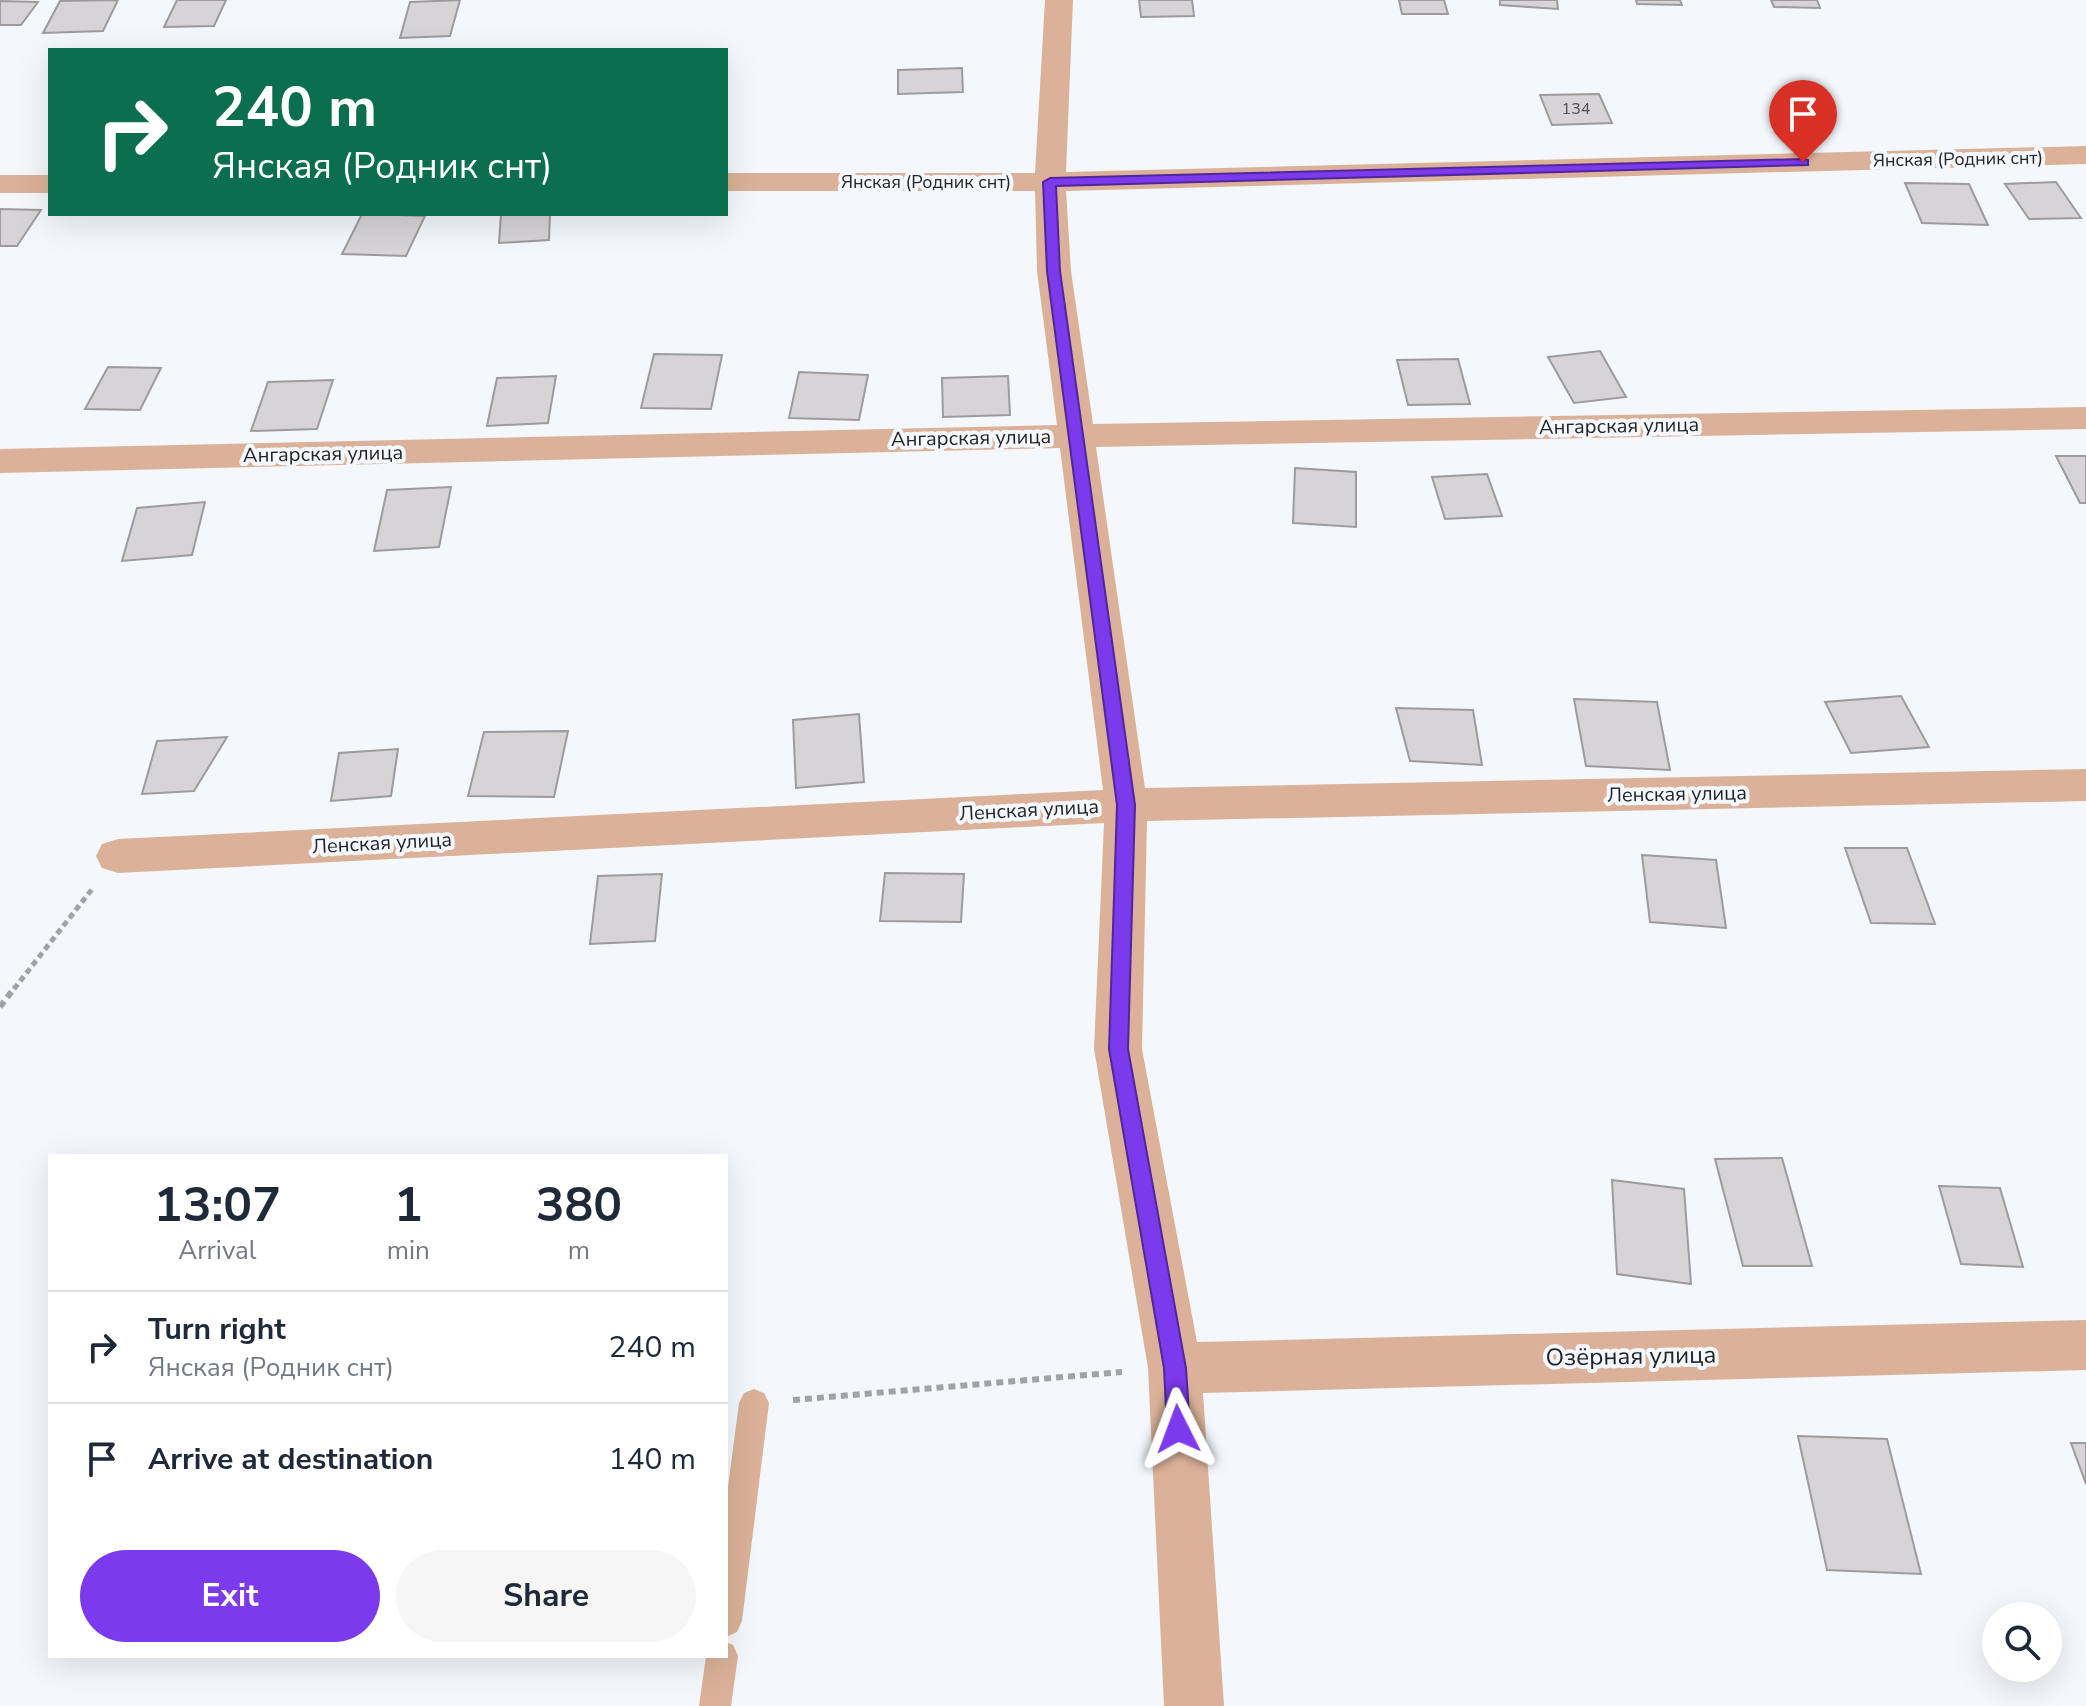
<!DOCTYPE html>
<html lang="en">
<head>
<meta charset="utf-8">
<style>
  body { margin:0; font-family:"Nunito Sans",sans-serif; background:#f6f6f7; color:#1f2937; height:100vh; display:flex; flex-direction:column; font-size:30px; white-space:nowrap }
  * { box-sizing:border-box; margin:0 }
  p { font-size:26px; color:#747a83 }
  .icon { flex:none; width:44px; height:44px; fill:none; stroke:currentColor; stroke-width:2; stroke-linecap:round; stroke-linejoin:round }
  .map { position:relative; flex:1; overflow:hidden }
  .sheet { position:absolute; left:48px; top:1154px; width:680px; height:504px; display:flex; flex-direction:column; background:#fff; border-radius:0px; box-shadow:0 8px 32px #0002 }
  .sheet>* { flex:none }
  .top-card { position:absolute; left:48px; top:48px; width:680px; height:168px; border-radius:0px; box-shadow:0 8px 32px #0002; background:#0b6e4f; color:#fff; overflow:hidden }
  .tools { position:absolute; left:1982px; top:1602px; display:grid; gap:16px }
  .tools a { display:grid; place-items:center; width:80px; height:80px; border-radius:50%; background:#fff; box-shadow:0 8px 32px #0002; font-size:40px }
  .pin { position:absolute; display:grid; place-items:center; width:68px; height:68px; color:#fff; margin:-82px -34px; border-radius:50% 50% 50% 0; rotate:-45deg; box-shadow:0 0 8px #0007 }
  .pin .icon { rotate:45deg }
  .me { position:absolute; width:88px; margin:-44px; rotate:357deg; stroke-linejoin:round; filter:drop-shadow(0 0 6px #0008) }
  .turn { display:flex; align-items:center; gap:28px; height:168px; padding:0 32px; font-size:36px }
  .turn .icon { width:104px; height:104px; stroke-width:2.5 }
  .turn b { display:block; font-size:56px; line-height:68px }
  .eta { display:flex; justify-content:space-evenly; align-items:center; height:136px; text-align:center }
  .eta b { font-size:48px; font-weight:700; line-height:56px }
  .cta { display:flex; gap:16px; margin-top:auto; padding:16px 32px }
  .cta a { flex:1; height:92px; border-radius:48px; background:#7c3aed; color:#fff; font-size:32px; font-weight:700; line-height:92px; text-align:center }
  .cta a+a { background:#f6f6f7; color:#1f2937 }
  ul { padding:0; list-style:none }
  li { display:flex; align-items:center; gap:24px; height:112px; padding:0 32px; border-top:2px solid #e0e1e3 }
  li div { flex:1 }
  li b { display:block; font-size:30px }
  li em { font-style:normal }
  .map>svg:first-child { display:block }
</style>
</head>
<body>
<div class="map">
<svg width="2086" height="1706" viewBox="0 0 2086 1706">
  <rect width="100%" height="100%" fill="#f4f8fc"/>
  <path fill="#d7d4d7" stroke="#9e9b9f" stroke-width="2" d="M118,0L103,31L43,33L60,1Z
    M177,0H226L214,26L164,27Z
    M460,0L450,36L400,38L410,2Z
    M1139,0H1192L1194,16L1141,17Z
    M1399,0H1444L1448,14H1402Z
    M1500,0H1557L1558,9L1500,5Z
    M1636,0H1680L1682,5L1637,4Z
    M1771,0H1817L1820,8L1774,7Z
    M0,1L38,2L21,25H0Z
    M962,68L963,92L898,94V70Z
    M1599,94L1612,123L1552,125L1540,95Z
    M2056,182L2081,218L2029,219L2005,184Z
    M1905,183L1969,184L1988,225L1922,223Z
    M0,209L41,210L17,246H0Z
    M362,214H372L425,216L406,256L342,254Z
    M501,214H550L549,240L499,243Z
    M1600,351L1626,397L1574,403L1548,357Z
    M654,354L722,355L711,409L641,408Z
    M1458,359L1470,404L1408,405L1397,360Z
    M108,367L161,368L140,410L85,409Z
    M799,372L868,375L859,420L789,418Z
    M556,376L548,423L487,426L497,378Z
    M1008,376L1010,415L943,417L942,378Z
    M333,380L317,429L251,431L268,382Z
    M2056,456H2086V503H2080Z
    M1295,468L1356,472V527L1293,523Z
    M1487,474L1502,516L1445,519L1432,477Z
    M451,487L439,547L374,551L387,490Z
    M205,502L192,555L122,561L137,508Z
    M1901,696L1929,747L1851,753L1825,702Z
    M1574,699L1657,702L1670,770L1586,766Z
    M1396,708L1473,710L1482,765L1410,761Z
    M859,714L864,782L796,788L793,720Z
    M568,731L554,797L468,796L484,732Z
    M227,737L194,791L142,794L157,741Z
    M398,749L391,796L331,801L339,753Z
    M1845,848H1907L1935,924L1871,923Z
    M1642,855L1716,860L1726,928L1650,922Z
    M885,873L964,874L961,922L880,921Z
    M662,874L655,941L590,944L598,876Z
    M1782,1158L1812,1266H1743L1715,1159Z
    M1612,1180L1684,1189L1691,1284L1617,1274Z
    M1939,1186L2000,1188L2023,1267L1961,1264Z
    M1798,1436L1887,1439L1921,1574L1827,1570Z
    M2071,1443H2086V1484Z"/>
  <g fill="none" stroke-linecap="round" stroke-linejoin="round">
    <path stroke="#a0a3a6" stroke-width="5" stroke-dasharray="6 4" stroke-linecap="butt" d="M14,989L93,888"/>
    <path stroke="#a0a3a6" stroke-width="6" stroke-dasharray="7 5" stroke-linecap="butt" d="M0,1007L15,987
      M793,1400L1122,1372"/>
    <path fill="#dbb299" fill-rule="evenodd" d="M754,1389L764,1393L769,1403L742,1621L737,1632L726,1637V1502L739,1403L744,1393Z
      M726,1642L733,1645L738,1656L731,1706H699L706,1656H726Z"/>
    <path fill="#dbb299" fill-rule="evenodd" d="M1045,0H1073L1066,172L2086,146V164L1066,191L1071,271L1093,424L2086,407V429L1096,447L1145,788L2086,769V801L1147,821L1142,1049L1197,1342L2086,1320V1370L1203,1393L1224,1706H1164L1148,1368L1094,1049L1104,823L118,873L102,868L96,856L102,844L118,839L1103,790L1060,448L0,473V449L1057,425L1037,271L1035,191H726V173H1035Z
      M0,175H50V193H0Z"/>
  </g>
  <path fill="#7c3aed" stroke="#51269a" stroke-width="2" d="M1803,159L1808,160V165L1056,186L1060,271L1135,805L1128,1049L1186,1368L1190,1429L1186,1437L1178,1440L1170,1437L1167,1429L1164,1368L1109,1049L1117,805L1047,271L1043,182L1050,178Z"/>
  <g text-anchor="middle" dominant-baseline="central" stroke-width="8" stroke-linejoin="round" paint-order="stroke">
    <g font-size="16" fill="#505052">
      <text x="1576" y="109">134</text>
    </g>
    <g font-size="18" fill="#232426" stroke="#f4f8fc">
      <text transform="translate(1958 159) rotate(-1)">Янская (Родник снт)</text>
      <text x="926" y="182">Янская (Родник снт)</text>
    </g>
    <g font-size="20" fill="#232426" stroke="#f4f8fc">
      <text transform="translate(1619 426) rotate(-1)">Ангарская улица</text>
      <text transform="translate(971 438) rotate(-1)">Ангарская улица</text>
      <text transform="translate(323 454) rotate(-1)">Ангарская улица</text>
      <text transform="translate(1677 794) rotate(-1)">Ленская улица</text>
      <text transform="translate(1029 810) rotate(-3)">Ленская улица</text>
      <text transform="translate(382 843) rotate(-3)">Ленская улица</text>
    </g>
    <g font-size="24" fill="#232426" stroke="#f4f8fc">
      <text transform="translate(1631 1356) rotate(-1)">Озёрная улица</text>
    </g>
  </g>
</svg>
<div class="tools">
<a><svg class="icon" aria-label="search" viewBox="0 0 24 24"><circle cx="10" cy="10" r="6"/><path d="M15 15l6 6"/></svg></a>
</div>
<div class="pin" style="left:1803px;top:162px;background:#d93025"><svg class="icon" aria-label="arrive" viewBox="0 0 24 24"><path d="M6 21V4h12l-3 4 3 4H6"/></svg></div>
<svg class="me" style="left:1178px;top:1429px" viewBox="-20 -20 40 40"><path d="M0-17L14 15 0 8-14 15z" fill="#7c3aed" stroke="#fff" stroke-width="4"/></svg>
<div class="top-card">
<div class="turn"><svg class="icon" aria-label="right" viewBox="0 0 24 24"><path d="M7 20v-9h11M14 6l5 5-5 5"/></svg><div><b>240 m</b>Янская (Родник снт)</div></div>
</div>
<section class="sheet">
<div class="eta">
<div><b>13:07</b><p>Arrival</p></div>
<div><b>1</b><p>min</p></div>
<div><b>380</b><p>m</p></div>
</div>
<ul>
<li><svg class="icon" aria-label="right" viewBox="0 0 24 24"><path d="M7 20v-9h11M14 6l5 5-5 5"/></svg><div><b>Turn right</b><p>Янская (Родник снт)</p></div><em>240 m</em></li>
<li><svg class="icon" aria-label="arrive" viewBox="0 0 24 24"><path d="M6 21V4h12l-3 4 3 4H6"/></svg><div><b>Arrive at destination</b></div><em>140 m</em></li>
</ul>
<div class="cta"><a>Exit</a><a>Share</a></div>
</section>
</div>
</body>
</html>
